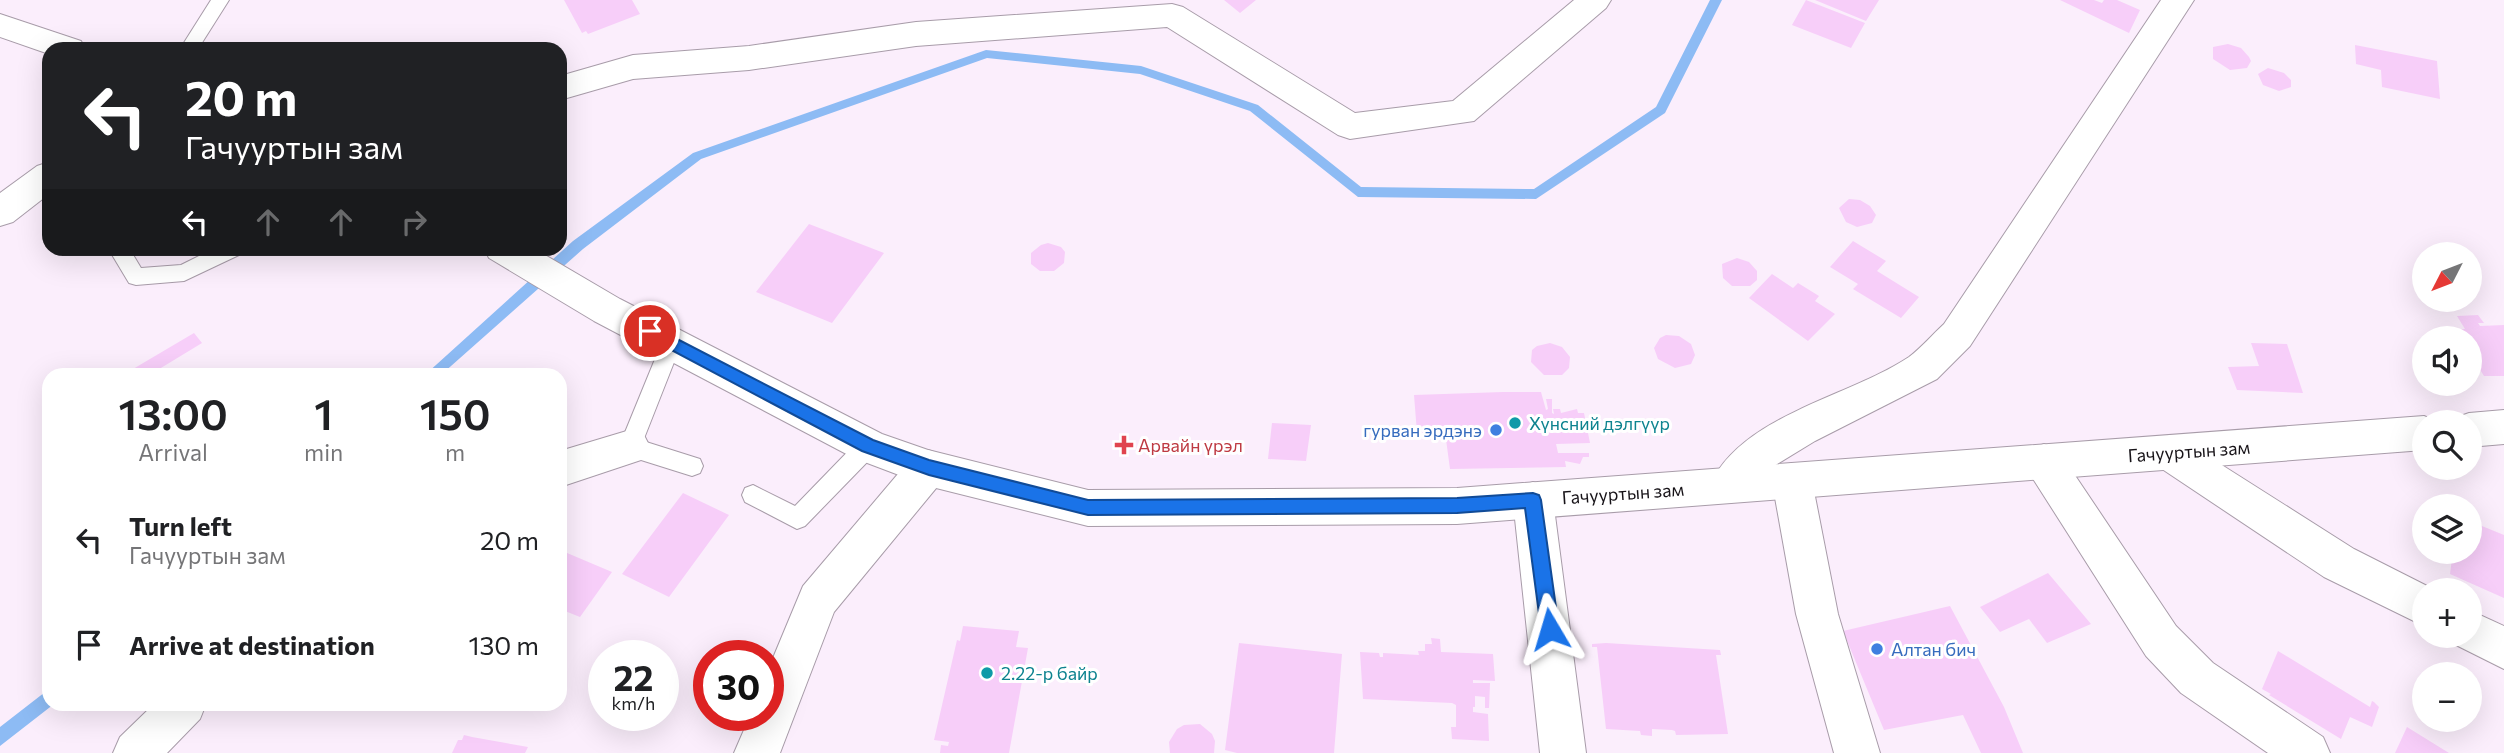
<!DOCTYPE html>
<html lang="en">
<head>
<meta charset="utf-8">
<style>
  body { margin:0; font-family:Commissioner,sans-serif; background:#f2f2f2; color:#202124; height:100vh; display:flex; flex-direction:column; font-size:26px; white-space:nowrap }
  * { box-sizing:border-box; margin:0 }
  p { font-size:23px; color:#757577 }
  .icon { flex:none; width:38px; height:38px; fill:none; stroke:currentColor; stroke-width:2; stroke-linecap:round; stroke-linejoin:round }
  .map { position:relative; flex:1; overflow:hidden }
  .sheet { position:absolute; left:42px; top:368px; width:525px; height:343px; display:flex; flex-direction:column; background:#fff; border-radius:21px; box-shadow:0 7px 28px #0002 }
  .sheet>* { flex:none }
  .guide { position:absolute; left:42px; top:42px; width:525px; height:214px; border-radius:21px; box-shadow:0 7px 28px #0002; background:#202124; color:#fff; overflow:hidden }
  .needle { width:46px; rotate:228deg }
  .buttons { position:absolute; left:2412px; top:242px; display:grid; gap:14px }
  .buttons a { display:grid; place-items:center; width:70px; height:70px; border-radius:50%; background:#fff; box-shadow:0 7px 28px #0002; font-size:35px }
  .speed { position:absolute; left:588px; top:640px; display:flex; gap:14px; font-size:35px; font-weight:700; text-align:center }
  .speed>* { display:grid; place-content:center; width:91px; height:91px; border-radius:50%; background:#fff; box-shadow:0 7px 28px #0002; line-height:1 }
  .speed small { font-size:18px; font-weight:400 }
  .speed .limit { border:10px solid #d22; background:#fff; color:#111 }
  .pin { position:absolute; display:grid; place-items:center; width:60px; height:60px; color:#fff; margin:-30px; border:4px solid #fff; border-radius:50%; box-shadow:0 2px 7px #0007 }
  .me { position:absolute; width:77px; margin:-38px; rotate:353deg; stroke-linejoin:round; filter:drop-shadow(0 0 5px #0008) }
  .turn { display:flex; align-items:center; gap:24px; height:147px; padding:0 28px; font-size:32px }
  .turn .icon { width:91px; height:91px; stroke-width:2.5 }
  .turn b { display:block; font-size:49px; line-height:60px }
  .lanes { display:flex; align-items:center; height:66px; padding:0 28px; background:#0003; justify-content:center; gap:35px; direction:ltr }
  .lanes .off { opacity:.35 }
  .eta { display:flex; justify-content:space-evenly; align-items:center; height:119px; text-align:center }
  .eta b { font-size:42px; font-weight:600; line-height:49px }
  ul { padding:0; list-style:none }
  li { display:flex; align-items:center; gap:21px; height:105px; padding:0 28px }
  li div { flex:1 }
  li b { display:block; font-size:26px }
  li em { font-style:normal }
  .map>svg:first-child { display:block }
</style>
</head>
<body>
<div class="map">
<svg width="2504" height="753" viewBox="0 0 2504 753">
  <rect width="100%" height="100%" fill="#fbeefc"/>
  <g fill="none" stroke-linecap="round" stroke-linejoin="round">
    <path fill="#8dbbf4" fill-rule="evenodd" d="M1710,0H1722L1665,113L1536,199L1358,197L1250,111L1140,74L987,58L701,159L583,249L442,374H426L573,241L693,153L986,50L1141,66L1258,105L1361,187L1534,189L1656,107Z
      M49,689V704H54L0,746V727Z"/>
  </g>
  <path fill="#f7cef9" d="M564,0H632L640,14L588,34L586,31L582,33Z
    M1224,0H1256L1240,13Z
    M1806,0L1865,23L1851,48L1792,25Z
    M1815,0H1879L1866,21Z
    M2060,0H2094L2102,3L2104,0H2117L2140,10L2129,33Z
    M2228,44L2241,48L2249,57L2251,61L2247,68L2230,70L2213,59V47Z
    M2355,45L2437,61L2440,99L2382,87L2381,70L2356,64Z
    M2268,68L2284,73L2291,80V87L2279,91L2263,85L2258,74Z
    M1849,199L1860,200L1870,206L1876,215L1872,223L1857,227L1846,222L1839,208Z
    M809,224L884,253L832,323L756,292Z
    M1853,241L1886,261L1877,271L1919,297L1901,318L1853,289L1858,284L1830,267Z
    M1048,243L1061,247L1065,252L1064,263L1054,271H1040L1031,264V253L1041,245Z
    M1737,258L1749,262L1757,271V280L1750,286H1732L1723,278L1722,264Z
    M1772,274L1793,288L1798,283L1819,296L1815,301L1835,314L1808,341L1749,298Z
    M2478,315L2484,323H2478L2480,326L2504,325V376H2484L2469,352V338H2461L2456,330L2465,329L2457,316Z
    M194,333L202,343L151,374H137L133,369Z
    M1666,335L1679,336L1691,344L1695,355L1691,364L1675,368L1658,359L1654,348L1660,338Z
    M1550,343L1562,347L1570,357L1569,368L1562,375H1544L1531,362L1532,350L1537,346Z
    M2251,343L2287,344L2303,393L2237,390L2228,367L2259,366Z
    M1503,392H1541L1546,410L1548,409L1546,399H1552V413L1554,414L1553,409H1560L1561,413L1577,409L1578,413H1584L1590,443L1556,444L1558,453H1589V457H1583L1580,464L1565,461L1566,467L1450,469L1445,432L1417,433L1414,395Z
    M1272,423L1311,425L1306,461L1268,459Z
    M683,493L729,515L669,597L622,574Z
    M2477,524L2504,535V598L2450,574L2453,551H2469V538L2474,540Z
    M560,550L612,572L580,617L560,609Z
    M2048,573L2091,624L2047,643L2029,619L2000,632L1980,607Z
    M1950,606L2004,707L2023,753H1981L1963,715L1884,730L1843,631Z
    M963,626L1019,631L1016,647L1028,648L1009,753H940L941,745L948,746L949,742L934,740L957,640L960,641Z
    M1431,638L1440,639L1441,652L1493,654L1495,681L1473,680V683H1490L1489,708H1485V697L1475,696V707H1473V712L1488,714L1489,741L1452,739L1451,727H1456V705L1452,703L1363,699L1360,652L1379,653L1380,657H1383V653L1419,655L1418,651H1425V644H1432Z
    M1239,643L1342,654L1334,753H1237L1225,750Z
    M1606,643L1720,650L1721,655H1716L1728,734L1676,735L1675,731L1672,730L1652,729V736L1641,735L1640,731L1606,729L1597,647H1592V644Z
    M2278,651L2370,707L2372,701L2374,702L2379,707L2372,727L2350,717L2341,739L2269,695L2271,694L2262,689Z
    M1200,724L1212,734L1215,741L1214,753H1170L1169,742L1177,729L1184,725Z
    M2407,727L2449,753H2395Z
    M464,735L472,737L528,747L525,753H452L458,740H462Z"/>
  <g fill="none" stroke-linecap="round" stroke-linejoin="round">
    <defs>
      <path id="lane" d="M211,0H229L198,49H180Z
        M108,248H129L141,268L181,265L215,248H244L241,254L184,281L136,285L129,283Z
        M672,333L679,336L682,342L643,441L700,459L703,466L700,473L692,476L622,454L619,447L662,342L665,336Z
        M868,437L876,439L879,446L876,453L805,526L797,529L745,502L742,495L745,488L753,485L795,506L860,439Z"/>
      <path id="street" d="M1574,0H1611L1606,8L1474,121L1350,139L1338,135L1167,27L916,46L749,70L633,79L560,100V76L633,55L749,46L916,22L1172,4L1183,7L1355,113L1453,101Z
        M2161,0H2194L1970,346L1937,379L1815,441L1769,469L1744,498L1730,503L1716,498L1710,485C1742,415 1849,397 1909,357C1921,348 1933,334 1944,324Z
        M49,162V194L13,222L0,226V193L37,166Z
        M630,430L644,435L650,447L644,459L560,487V451Z
        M2170,435L2184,441L2354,549L2435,590H2424V626L2324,577L2156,465L2150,453L2156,441Z
        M2044,444L2058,450L2176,626L2213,663L2323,737L2330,753H2268L2181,693L2146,656L2030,474L2024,462L2030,450Z
        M928,450L942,455L948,468L942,481L834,612L780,753H734L750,716H768V670L803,586L914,455Z
        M1792,463L1806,468L1812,481L1838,614L1880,753H1834L1796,614L1772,481L1778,468Z
        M1533,482L1547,487L1553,500L1586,753H1540L1513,500L1519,487Z
        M2469,610L2504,626V669L2454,644L2450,635H2469Z
        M154,704H206L200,719L167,753H113L120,737Z"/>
      <path id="secondary" d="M0,14L81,41L85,49H49V54L0,37Z
        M484,248H533L620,299L882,434L928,450L1088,490L1457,488L2424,416L2438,422H2424V450L1457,524L1088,526L928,486L854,458L594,321L489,258Z
        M2504,410V444L2469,447V422H2453L2455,418L2469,413Z"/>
    </defs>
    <use href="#lane" stroke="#a89ca9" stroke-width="2"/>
    <use href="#street" stroke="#a89ca9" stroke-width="2"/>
    <use href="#secondary" stroke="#a89ca9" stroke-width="2"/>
    <use href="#lane" fill="#fff" fill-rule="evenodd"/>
    <use href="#street" fill="#fff" fill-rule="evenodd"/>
    <use href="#secondary" fill="#fff" fill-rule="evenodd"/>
  </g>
  <path fill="#1a73e8" stroke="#114b97" stroke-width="2" d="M650,325L873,440L929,460L1088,500L1457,498L1533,493L1539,495L1541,500L1559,629L1556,635L1550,638L1543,635L1541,629L1525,508L1457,513L1088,515L929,475L862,451L645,336L643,331L645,327Z"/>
  <g fill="#0f9aa8" stroke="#fff" stroke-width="2.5">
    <circle cx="1515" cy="423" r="7"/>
    <circle cx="987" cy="673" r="7"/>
  </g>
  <g fill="#3f7fe0" stroke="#fff" stroke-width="2.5">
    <circle cx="1496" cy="430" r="7"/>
    <circle cx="1877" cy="649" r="7"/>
  </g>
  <path fill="#e0444e" stroke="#fff" stroke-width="2.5" d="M1120.5 434.5h7v7h7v7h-7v7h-7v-7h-7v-7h7z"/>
  <g text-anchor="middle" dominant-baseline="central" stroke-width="6" stroke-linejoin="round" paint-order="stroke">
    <g font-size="18" fill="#0d838f" stroke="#fff" text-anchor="start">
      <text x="1529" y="423">Хүнсний дэлгүүр</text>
      <text x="1001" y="673">2.22-р байр</text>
    </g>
    <g font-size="18" fill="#366cbe" stroke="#fff" text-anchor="end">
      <text x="1482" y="430">гурван эрдэнэ</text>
      <text x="1891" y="649" text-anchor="start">Алтан бич</text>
    </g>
    <g font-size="18" fill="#be3a42" stroke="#fff" text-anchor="start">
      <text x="1138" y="445">Арвайн үрэл</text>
    </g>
    <g font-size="18" fill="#171318" stroke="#fff">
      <text transform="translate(2189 451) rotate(-4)">Гачууртын зам</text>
      <text transform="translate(1623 493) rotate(-4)">Гачууртын зам</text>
    </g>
  </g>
</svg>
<div class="buttons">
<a><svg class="needle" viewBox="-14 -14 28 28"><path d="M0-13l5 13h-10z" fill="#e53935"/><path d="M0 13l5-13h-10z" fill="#757577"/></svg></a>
<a><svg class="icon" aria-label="sound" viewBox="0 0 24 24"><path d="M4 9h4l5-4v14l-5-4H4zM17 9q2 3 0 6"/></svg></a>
<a><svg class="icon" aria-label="search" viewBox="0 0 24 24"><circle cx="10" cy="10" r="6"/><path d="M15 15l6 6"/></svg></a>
<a><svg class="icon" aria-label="layers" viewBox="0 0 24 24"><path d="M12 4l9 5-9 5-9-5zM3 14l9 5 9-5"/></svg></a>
<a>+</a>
<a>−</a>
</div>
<div class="speed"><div>22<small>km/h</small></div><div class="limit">30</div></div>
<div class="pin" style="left:650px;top:331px;background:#d93025"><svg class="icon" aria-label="arrive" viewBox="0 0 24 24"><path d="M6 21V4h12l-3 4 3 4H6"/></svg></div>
<svg class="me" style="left:1550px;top:629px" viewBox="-20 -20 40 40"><path d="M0-17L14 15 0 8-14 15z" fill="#1a73e8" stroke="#fff" stroke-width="4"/></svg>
<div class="guide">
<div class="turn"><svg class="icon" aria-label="left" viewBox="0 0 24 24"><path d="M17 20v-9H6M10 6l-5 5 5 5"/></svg><div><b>20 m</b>Гачууртын зам</div></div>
<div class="lanes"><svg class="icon" aria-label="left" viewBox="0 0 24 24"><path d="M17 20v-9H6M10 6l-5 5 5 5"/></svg><svg class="icon off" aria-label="ahead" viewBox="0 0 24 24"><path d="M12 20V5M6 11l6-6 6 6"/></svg><svg class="icon off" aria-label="ahead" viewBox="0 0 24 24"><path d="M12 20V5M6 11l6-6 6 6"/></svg><svg class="icon off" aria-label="right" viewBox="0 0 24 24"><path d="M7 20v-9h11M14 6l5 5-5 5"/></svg></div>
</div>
<section class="sheet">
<div class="eta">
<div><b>13:00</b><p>Arrival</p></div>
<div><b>1</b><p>min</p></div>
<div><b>150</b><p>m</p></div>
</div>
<ul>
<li><svg class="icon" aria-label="left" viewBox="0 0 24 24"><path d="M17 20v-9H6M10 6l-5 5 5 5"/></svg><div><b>Turn left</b><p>Гачууртын зам</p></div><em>20 m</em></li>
<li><svg class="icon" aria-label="arrive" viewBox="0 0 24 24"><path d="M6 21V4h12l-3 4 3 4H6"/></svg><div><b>Arrive at destination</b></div><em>130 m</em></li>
</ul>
</section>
</div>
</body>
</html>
